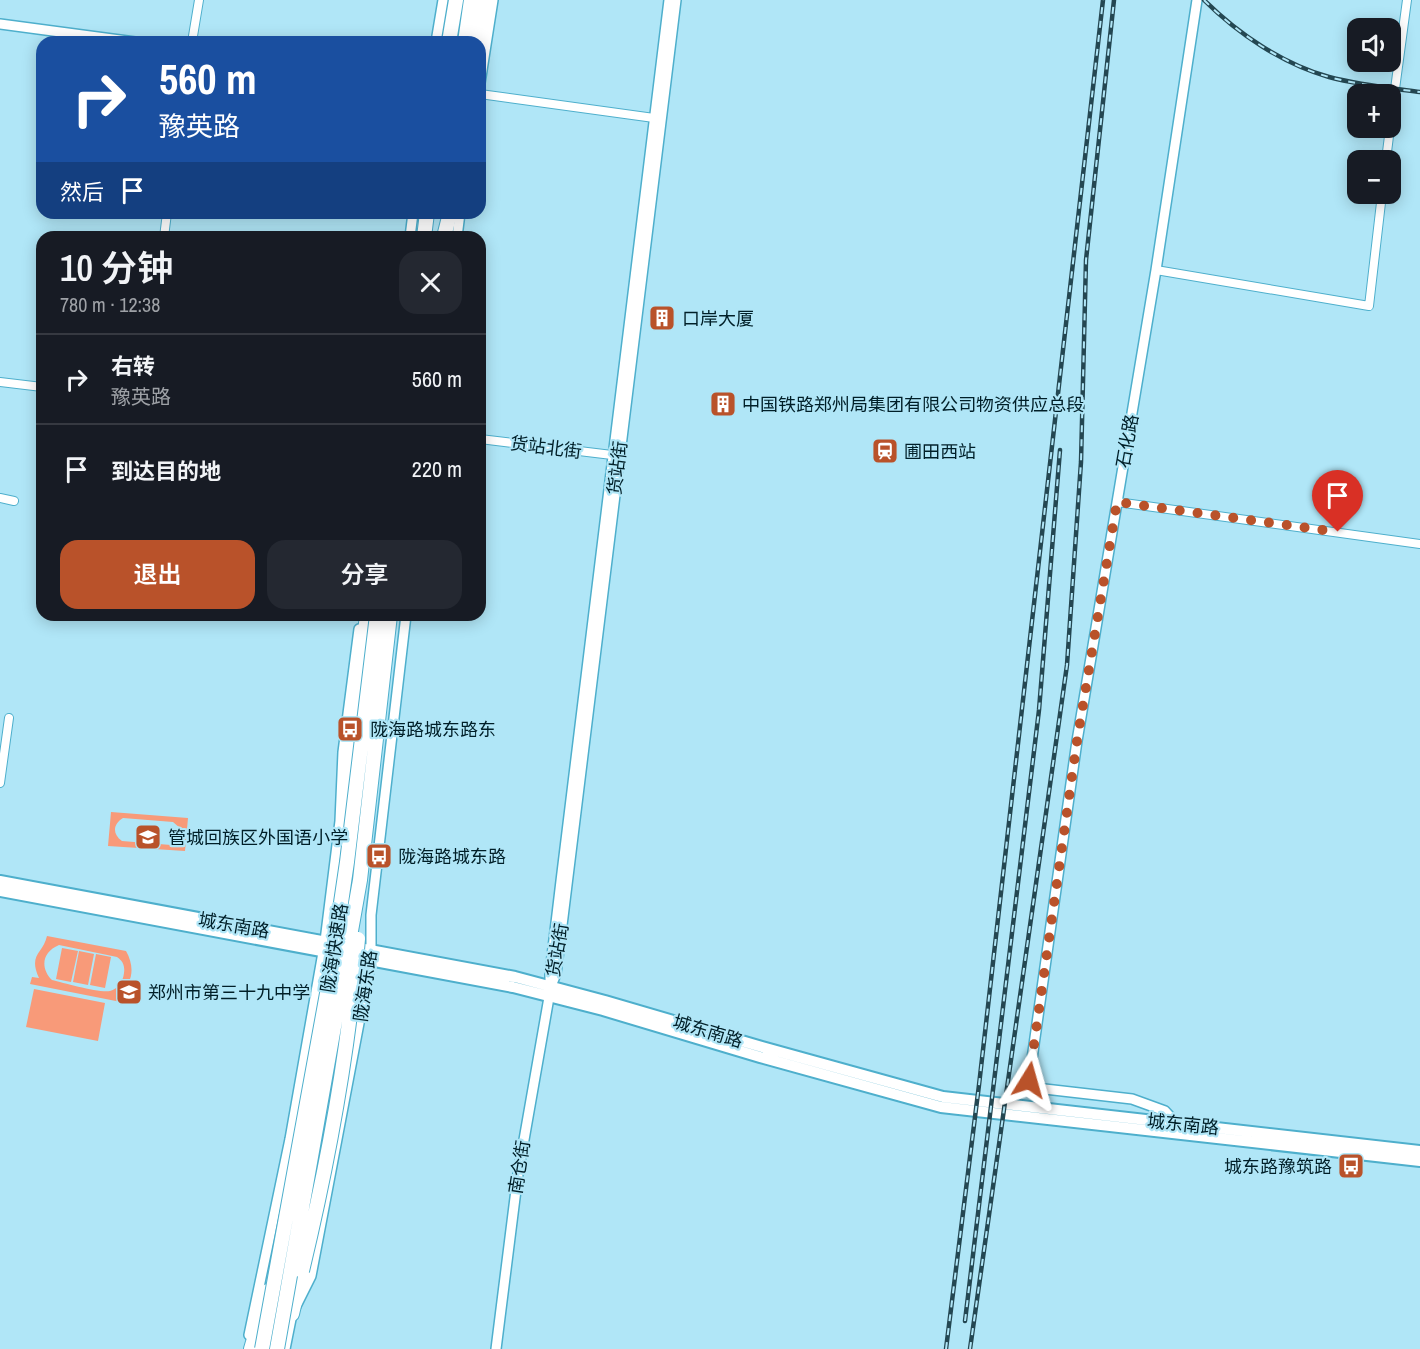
<!DOCTYPE html>
<html lang="zh">
<head>
<meta charset="utf-8">
<style>
  body { margin:0; font-family:"Archivo Narrow","Noto Sans SC",sans-serif; background:#242831; color:#f1f3f6; height:100vh; display:flex; flex-direction:column; font-size:22px; white-space:nowrap }
  * { box-sizing:border-box; margin:0 }
  p { font-size:20px; color:#9ea1a6 }
  .icon { flex:none; width:33px; height:33px; fill:none; stroke:currentColor; stroke-width:2; stroke-linecap:round; stroke-linejoin:round }
  .map { position:relative; flex:1; overflow:hidden }
  .panel { position:absolute; left:36px; top:231px; width:450px; height:390px; display:flex; flex-direction:column; background:#171b24; border-radius:18px; box-shadow:0 3px 15px #0003 }
  .panel>* { flex:none }
  .hud { position:absolute; left:36px; top:36px; width:450px; height:183px; border-radius:18px; box-shadow:0 3px 15px #0003; background:#1a4fa0; color:#fff; overflow:hidden }
  .controls { position:absolute; left:1347px; top:18px; display:grid; gap:12px }
  .controls a { display:grid; place-items:center; width:54px; height:54px; border-radius:12px; background:#171b24; box-shadow:0 3px 15px #0003; font-size:30px }
  .pin { position:absolute; display:grid; place-items:center; width:51px; height:51px; color:#fff; margin:-62px -26px; border-radius:50% 50% 50% 0; rotate:-45deg; box-shadow:0 0 6px #0007 }
  .pin .icon { rotate:45deg }
  .me { position:absolute; width:66px; margin:-33px; rotate:8deg; stroke-linejoin:round; filter:drop-shadow(0 0 4px #0008) }
  .turn { display:flex; align-items:center; gap:21px; height:126px; padding:0 24px; font-size:27px }
  .turn .icon { width:78px; height:78px; stroke-width:2.5 }
  .turn b { display:block; font-size:42px; line-height:51px }
  .then { display:flex; align-items:center; height:57px; padding:0 24px; background:#0003; gap:12px; font-size:22px }
  .round { display:grid; place-items:center; flex:none; width:63px; height:63px; border-radius:18px; background:#242831 }
  .headline { display:flex; align-items:center; justify-content:space-between; height:102px; padding:0 24px }
  h1 { font-size:36px; font-weight:600; line-height:45px }
  .cta { display:flex; gap:12px; margin-top:auto; padding:12px 24px }
  .cta a { flex:1; height:69px; border-radius:18px; background:#b9522a; color:#fff; font-size:24px; font-weight:600; line-height:69px; text-align:center }
  .cta a+a { background:#242831; color:#f1f3f6 }
  ul { padding:0; list-style:none }
  li { display:flex; align-items:center; gap:18px; height:90px; padding:0 24px; border-top:2px solid #363941 }
  li div { flex:1 }
  li b { display:block; font-size:22px }
  li em { font-style:normal }
  .map>svg:first-child { display:block }
</style>
</head>
<body>
<div class="map">
<svg width="1420" height="1349" viewBox="0 0 1420 1349">
  <rect width="100%" height="100%" fill="#b0e6f7"/>
  <path fill="#f89a79" fill-rule="evenodd" d="M111,812L188,818L185,851L108,846ZM123,818L173,822L180,828V838L171,845L122,841C112,834 113,824 123,818Z
    M47,936L126,951C135,967 133,982 120,994L133,997L131,1004L30,984L32,977L39,978C28,954 43,954 47,936ZM59,945L117,957C123,961 125,966 124,973C123,982 118,989 110,991C99,993 64,983 52,980C40,968 42,952 59,945Z
    M62,948L78,951L71,982L56,979Z
    M79,951L94,954L88,985L73,982Z
    M96,954L111,957L105,988L90,985Z
    M34,989L105,1003L98,1041L26,1027Z"/>
  <g fill="none" stroke-linecap="round" stroke-linejoin="round">
    <defs>
      <path id="minor" d="M192,42L199,0
        M480,94L654,118
        M1390,126L1407,0
        M1386,160L1390,128
        M164,237L167,213
        M1156,270L1369,306L1382,194
        M0,382L42,387
        M480,439L612,455
        M0,498L14,501
        M1117,502L1420,544
        M0,783L9,718"/>
      <path id="tertiary" d="M0,24L135,42
        M436,42L443,0
        M480,83L493,0
        M410,237L413,213
        M457,237L460,213
        M550,983V973L561,881L669,0
        M1177,1124L1165,1111L1132,1099L1036,1088L1029,1080L1077,741L1156,270L1197,0
        M249,1335L290,1139L325,941L340,821L343,752L359,629
        M285,1349L292,1314L311,1276L371,960V915L406,615
        M496,1349L518,1174L551,986L556,974L676,0"/>
      <path id="secondary" d="M0,881L515,977L605,1001L762,1047L943,1097L1420,1151
        M0,891L513,987L603,1010L760,1057L941,1107L1420,1161"/>
      <path id="trunk" d="M449,42L456,0
        M465,42L471,0
        M479,42L485,0
        M424,237L427,213
        M444,237L450,213
        M349,825L347,811L350,757L367,615
        M292,1314L302,1271
        M251,1349L268,1291"/>
    </defs>
    <use href="#minor" stroke="#4eafcc" stroke-width="10"/>
    <use href="#tertiary" stroke="#4eafcc" stroke-width="12"/>
    <use href="#secondary" stroke="#4eafcc" stroke-width="14"/>
    <use href="#trunk" stroke="#4eafcc" stroke-width="16"/>
    <use href="#minor" stroke="#fff" stroke-width="8"/>
    <use href="#tertiary" stroke="#fff" stroke-width="9"/>
    <use href="#secondary" stroke="#fff" stroke-width="10"/>
    <use href="#trunk" stroke="#fff" stroke-width="14"/>
    <defs>
      <path id="rail" d="M1204,0C1238,34 1283,64 1329,77C1359,85 1389,88 1420,92
        M965,1321L1039,710L1060,450
        M946,1349L979,1085L1103,0
        M970,1349L1067,665L1081,462L1086,260L1114,0"/>
    </defs>
    <use href="#rail" stroke="#244752" stroke-width="4.5"/>
    <use href="#rail" stroke="#b0e6f7" stroke-width="2" stroke-dasharray="7" stroke-linecap="butt"/>
    <defs>
      <path id="trunk-bridge" d="M302,1271C328,1163 349,1048 358,939
        M262,1349L330,977L347,862L377,615
        M277,1349L360,880L390,615"/>
    </defs>
    <use href="#trunk-bridge" stroke="#4eafcc" stroke-width="16" stroke-linecap="butt"/>
    <use href="#trunk-bridge" stroke="#fff" stroke-width="14"/>
  </g>
  <g fill="none" stroke-linecap="round" stroke-linejoin="round">
    <path stroke="#b9522a" stroke-width="10" stroke-dasharray="0 18" d="M1029,1080L1077,741L1117,502L1338,532"/>
  </g>
  <defs>
    <symbol id="building-square" viewBox="-11 -11 22 22"><rect x="-9" y="-9" width="18" height="18" rx="4" fill="#b9522a" stroke="#b0e6f7"/><path d="M-4-6H4V6H1V3H-1V6H-4ZM-2.5-4.3h1.7v1.8h-1.7ZM.8-4.3h1.7v1.8H.8ZM-2.5-1h1.7V.8h-1.7ZM.8-1h1.7V.8H.8Z" fill="#fff"/></symbol>
    <symbol id="station-square" viewBox="-11 -11 22 22"><rect x="-9" y="-9" width="18" height="18" rx="4" fill="#b9522a" stroke="#b0e6f7"/><path d="M-3-6H3Q5-6 5-4V2Q5 4 3 4L4.5 6H3L1.5 4h-3L-3 6H-4.5L-3 4Q-5 4-5 2V-4Q-5-6-3-6ZM-3.5-4v3h7v-3ZM-3.5 1v1.5H-2V1ZM2 1v1.5H3.5V1Z" fill="#fff"/></symbol>
    <symbol id="bus-square" viewBox="-11 -11 22 22"><rect x="-9" y="-9" width="18" height="18" rx="4" fill="#b9522a" stroke="#b0e6f7"/><path d="M-5-6H5V4H4V6H2V4H-2V6H-4V4H-5ZM-3.5-4V0h7V-4ZM-3.5 1.2v1.5H-2V1.2ZM2 1.2v1.5H3.5V1.2Z" fill="#fff"/></symbol>
    <symbol id="school-square" viewBox="-11 -11 22 22"><rect x="-9" y="-9" width="18" height="18" rx="4" fill="#b9522a" stroke="#b0e6f7"/><path d="M0-5L7-2L0 1L-7-2ZM-4 1L0 2.5L4 1V4Q0 6-4 4Z" fill="#fff"/></symbol>
  </defs>
  <g fill-rule="evenodd">
    <use href="#building-square" x="647" y="303" width="30" height="30"/>
    <use href="#building-square" x="708" y="389" width="30" height="30"/>
    <use href="#station-square" x="870" y="436" width="30" height="30"/>
    <use href="#bus-square" x="335" y="714" width="30" height="30"/>
    <use href="#school-square" x="133" y="822" width="30" height="30"/>
    <use href="#bus-square" x="364" y="841" width="30" height="30"/>
    <use href="#school-square" x="114" y="977" width="30" height="30"/>
    <use href="#bus-square" x="1336" y="1151" width="30" height="30"/>
  </g>
  <g text-anchor="middle" dominant-baseline="central" stroke-width="4.5" stroke-linejoin="round" paint-order="stroke">
    <g font-size="18" fill="#001f28" stroke="#b0e6f7" text-anchor="start">
      <text x="682" y="318">口岸大厦</text>
      <text x="742" y="404">中国铁路郑州局集团有限公司物资供应总段</text>
      <text x="904" y="451">圃田西站</text>
      <text x="370" y="729">陇海路城东路东</text>
      <text x="168" y="837">管城回族区外国语小学</text>
      <text x="398" y="856">陇海路城东路</text>
      <text x="148" y="992">郑州市第三十九中学</text>
      <text x="1332" y="1166" text-anchor="end">城东路豫筑路</text>
    </g>
    <g font-size="18" fill="#001f28" stroke="#b0e6f7">
      <text transform="translate(1127 441) rotate(-80)">石化路</text>
      <text transform="translate(546 447) rotate(7)">货站北街</text>
      <text transform="translate(617 468) rotate(-83)">货站街</text>
      <text transform="translate(234 925) rotate(10)">城东南路</text>
      <text transform="translate(334 948) rotate(-81)">陇海快速路</text>
      <text transform="translate(557 950) rotate(-80)">货站街</text>
      <text transform="translate(365 986) rotate(-82)">陇海东路</text>
      <text transform="translate(708 1031) rotate(17)">城东南路</text>
      <text transform="translate(1183 1124) rotate(6)">城东南路</text>
      <text transform="translate(519 1167) rotate(-81)">南仓街</text>
    </g>
  </g>
</svg>
<div class="controls">
<a><svg class="icon" aria-label="sound" viewBox="0 0 24 24"><path d="M4 9h4l5-4v14l-5-4H4zM17 9q2 3 0 6"/></svg></a>
<a>+</a>
<a>−</a>
</div>
<div class="pin" style="left:1338px;top:532px;background:#d93025"><svg class="icon" aria-label="arrive" viewBox="0 0 24 24"><path d="M6 21V4h12l-3 4 3 4H6"/></svg></div>
<svg class="me" style="left:1029px;top:1080px" viewBox="-20 -20 40 40"><path d="M0-17L14 15 0 8-14 15z" fill="#b9522a" stroke="#fff" stroke-width="4"/></svg>
<div class="hud">
<div class="turn"><svg class="icon" aria-label="right" viewBox="0 0 24 24"><path d="M7 20v-9h11M14 6l5 5-5 5"/></svg><div><b>560 m</b>豫英路</div></div>
<div class="then">然后<svg class="icon" aria-label="arrive" viewBox="0 0 24 24"><path d="M6 21V4h12l-3 4 3 4H6"/></svg></div>
</div>
<section class="panel">
<div class="headline"><div><h1>10 分钟</h1><p>780 m · 12:38</p></div><a class="round"><svg class="icon" aria-label="close" viewBox="0 0 24 24"><path d="M6 6l12 12M18 6L6 18"/></svg></a></div>
<ul>
<li><svg class="icon" aria-label="right" viewBox="0 0 24 24"><path d="M7 20v-9h11M14 6l5 5-5 5"/></svg><div><b>右转</b><p>豫英路</p></div><em>560 m</em></li>
<li><svg class="icon" aria-label="arrive" viewBox="0 0 24 24"><path d="M6 21V4h12l-3 4 3 4H6"/></svg><div><b>到达目的地</b></div><em>220 m</em></li>
</ul>
<div class="cta"><a>退出</a><a>分享</a></div>
</section>
</div>
</body>
</html>
